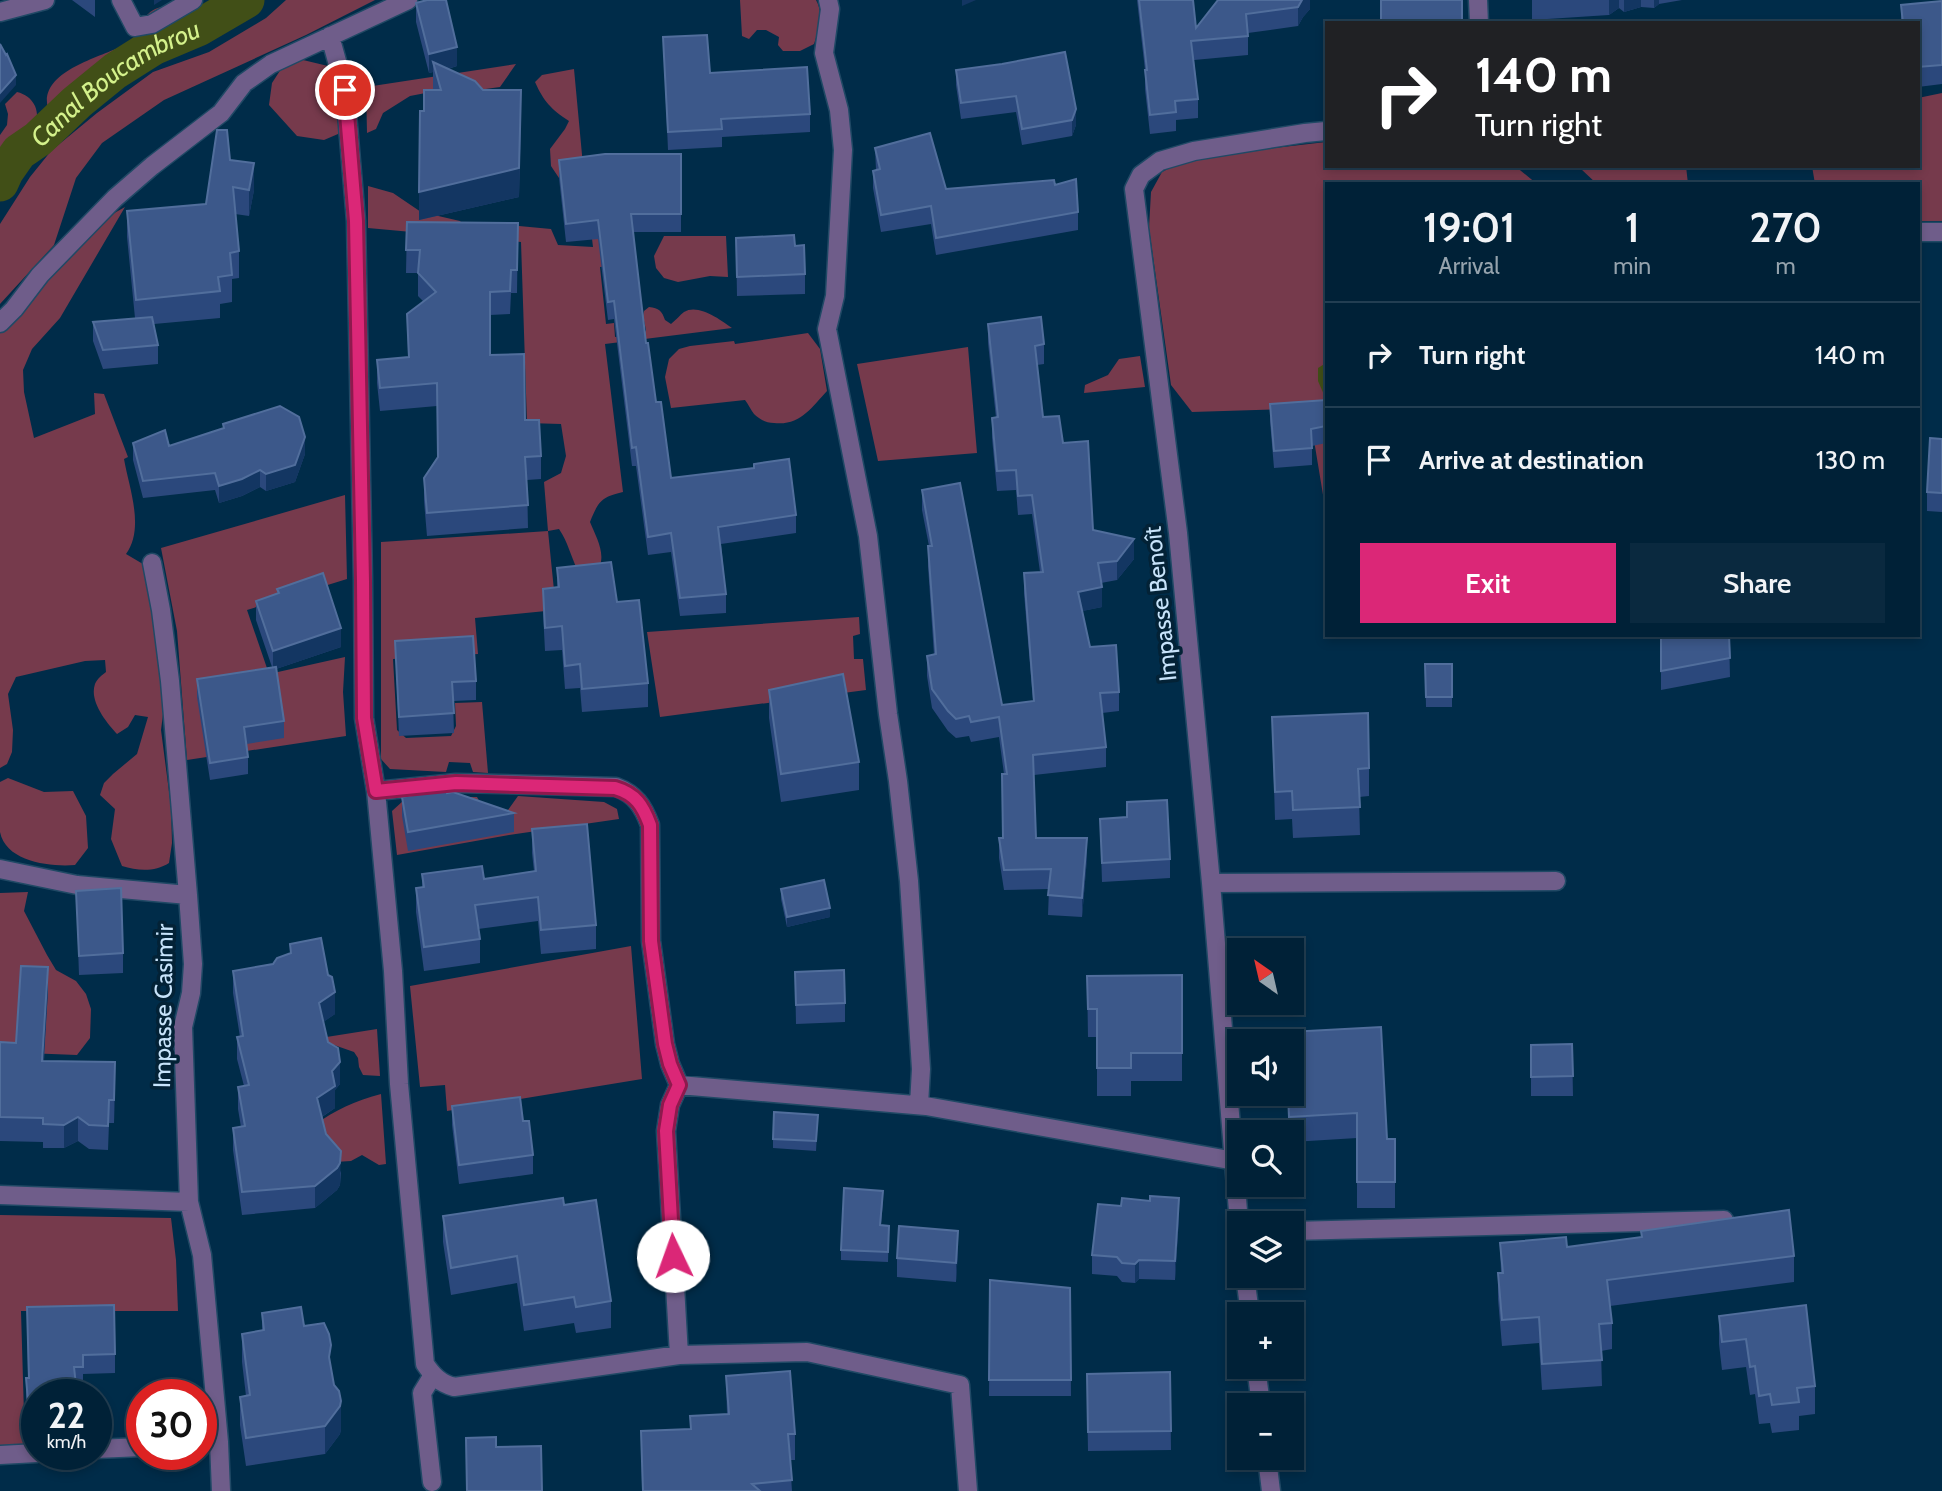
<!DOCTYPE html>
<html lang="en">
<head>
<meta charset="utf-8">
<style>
  body { margin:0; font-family:Cabin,sans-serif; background:#0a293f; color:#f1f3f6; height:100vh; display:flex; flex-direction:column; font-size:26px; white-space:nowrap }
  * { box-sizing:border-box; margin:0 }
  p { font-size:23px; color:#95a3ad }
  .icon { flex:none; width:38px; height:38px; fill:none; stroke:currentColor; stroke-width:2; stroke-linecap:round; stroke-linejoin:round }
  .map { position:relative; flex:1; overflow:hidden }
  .drawer { position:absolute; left:1325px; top:182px; width:595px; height:455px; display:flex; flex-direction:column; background:#002137; border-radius:0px; box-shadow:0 4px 10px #0003,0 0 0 2px #223e52 }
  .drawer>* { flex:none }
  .hud { position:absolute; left:1325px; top:21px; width:595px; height:147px; border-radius:0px; box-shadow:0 4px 10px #0003,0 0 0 2px #223e52; background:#202124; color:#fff; overflow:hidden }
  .needle { width:46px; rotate:326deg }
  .controls { position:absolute; left:1227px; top:938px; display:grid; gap:14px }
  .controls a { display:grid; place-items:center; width:77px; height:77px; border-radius:0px; background:#002137; box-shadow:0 4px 10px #0003,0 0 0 2px #223e52; font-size:35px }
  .speed { position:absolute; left:21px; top:1379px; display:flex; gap:14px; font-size:35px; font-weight:700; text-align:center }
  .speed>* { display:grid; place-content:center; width:91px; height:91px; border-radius:50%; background:#002137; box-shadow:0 4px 10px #0003,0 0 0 2px #223e52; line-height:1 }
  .speed small { font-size:18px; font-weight:400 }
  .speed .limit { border:10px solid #d22; background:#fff; color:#111 }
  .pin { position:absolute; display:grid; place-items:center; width:60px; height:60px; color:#fff; margin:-30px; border:4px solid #fff; border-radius:50%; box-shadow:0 2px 7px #0007 }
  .me { position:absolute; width:77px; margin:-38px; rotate:357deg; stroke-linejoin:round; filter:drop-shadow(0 0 5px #0008) }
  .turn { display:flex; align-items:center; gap:24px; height:147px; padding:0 35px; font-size:32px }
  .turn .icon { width:91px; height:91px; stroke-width:2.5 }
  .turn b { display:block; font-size:49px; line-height:60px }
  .eta { display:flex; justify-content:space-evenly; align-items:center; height:119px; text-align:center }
  .eta b { font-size:42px; font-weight:600; line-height:49px }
  .primary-button { display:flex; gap:14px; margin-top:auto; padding:14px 35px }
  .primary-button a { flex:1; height:80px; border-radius:0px; background:#db2777; color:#fff; font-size:28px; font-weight:600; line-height:80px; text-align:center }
  .primary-button a+a { background:#0a293f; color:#f1f3f6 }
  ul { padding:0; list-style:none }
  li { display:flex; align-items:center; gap:21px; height:105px; padding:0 35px; border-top:2px solid #223e52 }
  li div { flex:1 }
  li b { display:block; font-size:26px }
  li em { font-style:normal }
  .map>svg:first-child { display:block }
</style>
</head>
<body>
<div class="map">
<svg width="1942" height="1491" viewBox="0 0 1942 1491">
  <rect width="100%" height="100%" fill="#002c49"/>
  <path fill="#763a4c" d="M210,0H263L250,9L194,38L168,48L138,66L64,122L51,116C30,75 95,59 120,47C127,44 133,38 138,34C144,8 163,0 187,13L205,5Z
    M286,0H375L306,35L164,100L102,143L76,178L54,245L0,304V224L30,177L51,151L97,113L153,72L209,52L266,18Z
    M740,0H816C824,14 819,29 814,44L800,51H783L778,45L779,37L766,30H757L749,39L742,36Z
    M303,60L328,66C336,88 340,110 338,134L324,140L297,136L269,105L272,83L283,66Z
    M516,64L500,87L471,91H436L410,96L383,113L376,129L367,133L366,87Z
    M574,69L584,176L559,178L551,166L550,149L565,129L569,121C551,109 544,102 535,82L542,75Z
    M17,92C25,94 31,98 35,106C45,130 15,152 0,168V135L7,125L8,114L5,104Z
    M1942,93V221H1918V184H1815L1812,166H1918V98Z
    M1326,142V166H1515L1537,184H1326V408L1192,412L1171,385L1149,228L1151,192L1162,172L1189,158Z
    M1575,166H1686L1688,184H1597L1581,169Z
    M368,186L393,193L421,212L460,221L465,227L519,226L551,229L558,245L593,247L586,189L630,263L600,267L606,324L614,323L615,337L644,334L646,330L643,316L644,311L649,307C659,308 662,311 665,320L671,324C676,320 680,315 684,312C698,303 721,320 732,328L605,344L623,492C601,497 598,502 590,522C596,537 606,553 599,568L578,571C571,557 568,542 559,529L548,531L556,610L475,618L478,654L393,659L397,730L406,738L451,736L456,726L455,703L482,702L488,773L473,772L470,763L449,762L446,772L390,769L381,759V542L548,531L544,482L561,473L566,456L561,424L527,423L521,242L368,228Z
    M125,207L60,318L32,349L23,370L24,392L34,438L95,414L94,393L104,394L128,457L124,459C129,488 145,528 126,554L148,567L166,691L161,730L171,807L172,843L169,863C155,872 138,871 122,866L111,839L115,809L100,795L104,783L113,774L137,754L148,717L135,715L128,727L117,734C106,722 89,701 95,684C97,679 102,675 106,672L105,660L85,661L16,677L8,694L13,730L12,752L7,764L0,768V333L81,244L109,216Z
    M664,236H726L728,277L710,276L678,282L664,278L656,268L654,256Z
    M808,333L820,349L827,391C811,408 800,426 774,423C766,423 759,419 754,414C751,410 748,404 745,400L671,408L665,377L669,359L679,349L690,346L734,341L735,344Z
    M968,347L977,453L878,461L857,364Z
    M1140,356L1145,387L1084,393L1085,385L1108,375L1119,359Z
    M1326,409V513L1309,410Z
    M345,495L347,579L247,610L269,674L345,657L343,692L346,736L187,760L177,631L161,548Z
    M859,617L860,634L853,636L854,659H863L866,690L660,717L647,632Z
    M8,778L44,792L73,791L86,816L88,848L75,865C50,867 6,862 0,832C0,816 0,797 0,782Z
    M518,796L604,802L617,809L619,819L509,835L397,855L392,811L403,801L418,797H477L484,810L493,816L508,810Z
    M28,892L24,911L47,955L56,970L76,981L86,994L91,1009L90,1038L77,1055L0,1052V893Z
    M631,946L642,1079L447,1111L445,1085L420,1087L410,986Z
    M377,1029L380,1076L363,1075L359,1067L358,1058L354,1052L334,1045L319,1048L295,1042Z
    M381,1094L386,1164L379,1165L362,1155L351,1161L335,1162L314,1125C336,1110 354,1101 381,1094Z
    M0,1215L171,1218L176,1260L178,1311H21L25,1449L0,1450Z"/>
  <path fill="#414f17" d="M1326,363V397H1325L1318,381V368Z"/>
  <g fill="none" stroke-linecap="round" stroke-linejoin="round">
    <path stroke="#414f17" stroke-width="37" id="s1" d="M0,183L5,172L19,152L38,139L77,102L115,71L153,47L198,28L246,0"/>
    <defs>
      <path id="minor" d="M121,0L135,27L152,24L193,0
        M828,0L830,9L824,53L839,110L843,150L835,296L827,329L868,536L888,714L898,781L909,881L921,1069L919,1105
        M1478,0L1479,23
        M0,12L45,0
        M330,36L345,90L356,221L363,581L364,718L376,791L456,783L616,787C635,794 643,806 650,825L651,941L665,1044L670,1064L679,1085L670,1105L666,1131L679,1355L454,1387C440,1383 433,1376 425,1364L399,1084L393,971L376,791
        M1918,232H1942
        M0,323L14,309L40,275L115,198L152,166L221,113L244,83L271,64L408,0
        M152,563L161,610L170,681L188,895L193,964L191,993L183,1027L189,1202L202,1255L219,1442L221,1491
        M0,869L77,885L188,895
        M1211,883L1556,881
        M679,1085L926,1106L1235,1161
        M0,1195L189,1202
        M1239,1223L1211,883L1178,533L1134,189L1141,175L1160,161L1194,151L1305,133L1326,131
        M1292,1231L1724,1220
        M1245,1276L1250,1314
        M679,1355L807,1352L960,1385L968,1491
        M1256,1367L1261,1405
        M201,1443L219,1442
        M96,1449L142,1447
        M0,1455L37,1453
        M1267,1458L1271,1491
        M432,1482L422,1393L433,1375"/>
    </defs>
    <use href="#minor" stroke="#204965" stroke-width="21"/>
    <use href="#minor" stroke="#6f5d8a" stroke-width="18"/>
  </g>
  <path fill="#2b487c" d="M72,0H95V17Z
    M1137,0H1193L1196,28L1218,0H1310V9L1303,17L1298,26L1248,33V55L1194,60L1198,99V118L1176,120V131L1150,134L1145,89V70Z
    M1532,0H1682L1659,4L1654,8L1641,7L1624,12L1619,8L1609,15L1532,20Z
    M1942,1V84L1918,87V23H1901V5Z
    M416,3L457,66L448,69L483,90L521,118L519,197L419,220L424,111L433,90V72L429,73L416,22Z
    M663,37L710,73L810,114V132L722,137V147L668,150Z
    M1065,52L1076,125L1072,136L1022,145L1016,112L961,119L956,85V70L1002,64Z
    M875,148L946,189L1055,185L1078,212V230L936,255L931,224L881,232L873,188V171L876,170Z
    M681,154V232H633L646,343L656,402L671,478L796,515V533L721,544L726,594V613L680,616L671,552L648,555L636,466H632L614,319L608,320L598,239L566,242L559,178V160Z
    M230,160L254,190L249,216L235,214L239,251V278L232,279V302L220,304V318L154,324L158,345V364L103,369L93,341V322L135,318L127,237V211L206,204Z
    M407,222L518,223L517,293H511L510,314L490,315V355L525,420L541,456V479L527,480L528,528L427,536L424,501V478L438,458L437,406L380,411L377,383V360L408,357L407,314L424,302L418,296V273H406Z
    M736,238L795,246L805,274V294L737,296Z
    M988,324L1044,344V364L1037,365L1043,417L1063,443L1093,530L1134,559L1117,580L1101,583L1102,607L1082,611L1090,647L1119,692V711L1102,713L1106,747V767L1034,775L1036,838L1087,858L1082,917L1048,915L1049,889L1004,890L999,858V838H1003L1002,774H1004L999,737L971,742L969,736L956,738L948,731L932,708L927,676V656L934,655L928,566L929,546L922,510V490L1002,705L1033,701L1024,593V573L1040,572L1032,514L1018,515L1016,490L997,491L992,438V418H996L988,343Z
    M1326,400V443L1312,446V465L1274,468L1270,421V404Z
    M223,424L305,454L295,482L266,491L260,487L242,496L219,503L215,490L143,498L133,460V443L169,446L223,429Z
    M1942,439V512L1927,511V492Z
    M557,568L617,602L648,683V707L582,712L580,688L565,689L562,650L545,651L543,612V589L557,588Z
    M277,589L341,647L276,669L284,721V738L247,744L248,757V774L210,780L197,697V679L272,667L256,620V601L277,594Z
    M1660,635H1729L1730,677L1661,690V654Z
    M395,641L476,681V700L453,701L454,733L399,736Z
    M1425,664H1452V707H1426Z
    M769,690L859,762V790L781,802L769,718Z
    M1272,717L1369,768V796L1359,797L1360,835L1293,838L1292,819L1275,820Z
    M447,793L514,813V832L408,851L402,816V797Z
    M1100,819L1170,859V878L1102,882Z
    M532,829L596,925V949L541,954L538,921L478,929L480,939V963L424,971L416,912V888L422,887V874L484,879L534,871L532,853Z
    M781,889L830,917L787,927L781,899Z
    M76,891L123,953V973L79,975Z
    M290,944L335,1014L323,1022L328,1042L340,1084L335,1090V1108L322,1117L326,1134L341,1173L340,1185L337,1190L315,1208L242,1215L233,1150V1128L241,1127L238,1109V1087L244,1086L237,1059V1037H240L233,993V971L273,964L290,953Z
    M795,972L845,1003V1022L796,1024Z
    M1182,975V1081H1131V1096H1097V1037H1088L1087,976Z
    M48,991L44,1061L115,1086L114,1123H109L108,1150L89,1149L78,1141L64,1148H43V1142L0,1141V1042L16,1043Z
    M1381,1027L1387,1139H1395V1208H1357V1138L1292,1142V1132H1289L1288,1102L1270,1103L1269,1094H1292V1041H1268V1033Z
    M1572,1044L1573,1096H1531V1077Z
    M452,1106L523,1121L533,1155V1174L459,1184L452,1125Z
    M818,1115L816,1151L773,1148V1139Z
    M883,1201L881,1225L889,1226L888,1262L841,1260V1250Z
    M564,1205L611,1301V1328L576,1333L574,1323L524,1331L517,1283L451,1295L443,1242V1216Z
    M1179,1217L1175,1280L1139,1279L1135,1283L1122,1282L1117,1276L1092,1274V1255Z
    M1641,1231L1794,1256V1282L1610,1306L1612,1323V1349L1601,1351L1602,1386L1542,1390L1539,1343L1502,1346L1498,1299V1273H1501L1500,1243L1567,1247L1641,1237Z
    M958,1251L956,1282L897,1277V1258Z
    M990,1280L1070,1288L1071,1396H989Z
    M262,1313L304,1326L331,1367L341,1429L340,1434L325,1454L246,1466L240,1425V1397L246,1396L242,1362V1334L262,1331Z
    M1719,1316L1815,1386V1414L1799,1416V1430L1772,1433L1770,1423L1759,1424L1755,1394L1750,1395L1746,1367L1722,1370L1719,1344Z
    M27,1327L115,1354V1373L83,1374V1386H76L37,1395V1442H30L26,1397V1378H28Z
    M1170,1372L1171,1450L1088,1451L1087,1393Z
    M726,1376L795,1434V1460H790L792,1491H642L641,1431L690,1429V1416L727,1415Z"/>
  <path fill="#133662" d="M154,0H162L154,5Z
    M962,0H976L962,6Z
    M1302,0H1310V9L1303,17L1298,26V7Z
    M1609,0H1619V8L1609,15Z
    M1624,0H1641V7L1624,12Z
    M1654,0H1659V4L1654,8Z
    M457,47V66L436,72L433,62V72L429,73V54Z
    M16,75V85L0,103V93Z
    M521,90L519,197L419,220V192Z
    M1076,109V125L1072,136V120Z
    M254,163V190L249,216V190Z
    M305,437V454L295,482L266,491V474Z
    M260,470V487L242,496L219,503V486Z
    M1134,539V559L1117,580V561Z
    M1102,587V607L1078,612V592Z
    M341,628V647L273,670V651Z
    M1087,838V858L1082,917V898Z
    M830,908V917L787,927V917Z
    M48,967V991L42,1084V1061Z
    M335,992V1014L319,1025V1003Z
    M115,1062V1086L114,1123V1100Z
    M340,1062V1084L335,1090V1108L317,1120V1098L332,1071Z
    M78,1117V1141L64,1148V1125Z
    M341,1151L340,1185L337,1190L315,1208V1186Z
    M1179,1198V1217L1175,1280V1261Z
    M958,1231V1251L956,1282V1263Z
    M1139,1260V1279L1135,1283V1264Z
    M341,1401V1429L340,1434L325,1454V1426Z"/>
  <path fill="#3c588a" stroke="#516e9c" stroke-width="2" d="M427,0H446L457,47L429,54L416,3Z
    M1139,0H1193L1196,28L1218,0H1302L1298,7L1246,14L1248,36L1191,41L1198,99L1175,101L1176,112L1150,115L1145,70H1147Z
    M1381,0H1462V23H1381Z
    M1942,1V65L1918,67V23H1903L1901,5Z
    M707,35L710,73L807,67L810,114L721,119L722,129L668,132L663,37Z
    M0,44L6,55L7,54L16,75L0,93Z
    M1065,52L1076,109L1072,120L1022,129L1016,96L961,103L956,70L1002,64Z
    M433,62L475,81L483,90H521L519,168L419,192L420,111H424V90H441Z
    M217,130H227L230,160L254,163L249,190L233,187L239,251L230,253L232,275L218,277L220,291L136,300L127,211L206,204Z
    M930,133L946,189L1054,180L1055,185L1076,179L1078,212L936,238L931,206L881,215L873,171L880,169L875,148Z
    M605,154H681V214H631L646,343H648L656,402H661L671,478L754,468V464L789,459L796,515L718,527L726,594L680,598L671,533L648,537L636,447L632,448L614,301L608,302L598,220L566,224L559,160Z
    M407,222L518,223L517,270H511L510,291L490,292V355L524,354L525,420H539L541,456L525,457L528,505L427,513L424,478L438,457L437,383L380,388L377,360L409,357L407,314L436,292L418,273L420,250H406Z
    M794,235L795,246L804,245L805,274L737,277L736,238Z
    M152,317L158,345L103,350L93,322Z
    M1041,317L1044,344L1035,346L1043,417L1059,416L1063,443L1088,441L1093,530L1134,539L1117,561L1098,563L1102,587L1078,592L1090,647L1116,645L1119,692L1100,693L1106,747L1033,755L1036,838H1087L1082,898L1048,895L1051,869L1004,870L999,838H1003L1002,774H1007L999,717L971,722L969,716L956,719L948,711L932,689L927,656L936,654L928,546H932L922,490L960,483L1002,705L1034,701L1024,573L1043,572L1032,495L1018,496L1016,470L997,471L992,418L998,417L988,324Z
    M1326,400V426L1311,429L1312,448L1274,451L1270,404Z
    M280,406L299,417L305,437L295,465L266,474L260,470L242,479L219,486L215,473L143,481L133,443L165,430L169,446L224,428L223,424Z
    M1930,438L1942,439V493L1927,492Z
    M611,562L617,602L639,600L648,683L582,689L580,664L565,666L562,626L545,628L543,589L559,587L557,568Z
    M323,573L341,628L273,651L256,601L279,593L277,589Z
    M1661,635H1729L1730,658L1661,671Z
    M473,636L476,681L452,682L454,713L399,717L395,641Z
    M1425,664H1452V697H1426Z
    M276,667L284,721L244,727L248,757L210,763L197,679Z
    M843,674L859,762L781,774L769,690Z
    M1368,713L1369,768L1358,769L1360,807L1293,810L1292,791L1275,792L1272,717Z
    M446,789L447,793L453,792L514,813L408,832L402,797Z
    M1167,800L1170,859L1102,863L1100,819L1127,817V802Z
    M587,824L596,925L541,930L538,897L475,905L480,939L424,947L416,888L424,887L422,874L482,866L484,879L536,871L532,829Z
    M824,880L830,908L787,917L781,889Z
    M121,888L123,953L79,956L76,891Z
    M321,938L328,975L332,977L335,992L319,1003L328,1042L338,1048L340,1062L332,1071L335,1086L317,1098L326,1134L341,1151L340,1163L337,1168L315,1186L242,1192L233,1128L245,1126L238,1087L249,1085L237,1037L243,1036L233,971L273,964L277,958L291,953L290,944Z
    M21,966L48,967L42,1061L115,1062L114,1100H109L108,1126L89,1125L78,1117L64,1125L43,1124V1118L0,1117V1042L16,1043Z
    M844,970L845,1003L796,1005L795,972Z
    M1182,975V1053H1131V1068H1097V1009H1088L1087,976Z
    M1381,1027L1387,1139H1395V1182H1357V1113L1289,1117L1288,1094H1292V1041H1268V1033Z
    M1572,1044L1573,1076L1531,1077V1045Z
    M520,1097L523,1121H529L533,1155L459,1165L452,1106Z
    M774,1112L818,1115L816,1141L773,1139Z
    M844,1188L883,1191L880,1225L889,1226L888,1252L841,1250Z
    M1150,1196L1179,1198L1175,1261L1139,1260L1135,1264L1122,1263L1117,1257L1092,1255L1098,1204L1121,1206L1122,1198L1150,1201Z
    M563,1198L564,1205L596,1200L611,1301L576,1307L574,1297L524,1305L517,1256L451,1268L443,1216Z
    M1789,1210L1794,1256L1607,1280L1612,1323L1599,1324L1602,1360L1542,1364L1539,1317L1502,1320L1498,1273H1503L1500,1243L1566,1237L1567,1247L1642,1237L1641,1231Z
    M899,1226L958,1231L956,1263L897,1258Z
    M990,1280L1070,1288L1071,1380H989Z
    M114,1305L115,1354L83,1355V1367H74L77,1395H37V1423H30L26,1378H29L27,1307Z
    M1806,1305L1815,1386L1797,1388L1799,1402L1772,1405L1770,1394L1759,1396L1755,1366L1750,1367L1746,1339L1722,1342L1719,1316Z
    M301,1307L304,1326L324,1323L329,1334L331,1345L329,1357L334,1385L339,1391L341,1401L340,1406L325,1426L246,1438L240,1397L250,1395L242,1334L264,1330L262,1313Z
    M790,1371L795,1434H788L792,1480L752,1484L760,1491H643L641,1431L691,1429L690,1416L729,1414L726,1376Z
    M1170,1372L1171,1431L1088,1432L1087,1374Z
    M496,1437V1447L541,1446L542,1491H467L466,1438Z"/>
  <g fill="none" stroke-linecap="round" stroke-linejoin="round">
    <defs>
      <path id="route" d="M345,90L356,221L363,581L364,718L376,791L456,783L615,788C636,794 643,806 650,825L651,941L665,1044L670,1064L679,1085L670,1105L666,1131L673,1256"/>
    </defs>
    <use href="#route" stroke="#8e194d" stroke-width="18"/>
    <use href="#route" stroke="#db2777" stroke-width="12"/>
  </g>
  <g text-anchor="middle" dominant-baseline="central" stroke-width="7" stroke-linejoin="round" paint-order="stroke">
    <g font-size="24" fill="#c7e3fa" stroke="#032236">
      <text transform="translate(1160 604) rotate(-96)">Impasse Benoît</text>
      <text transform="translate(163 1006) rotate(-89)">Impasse Casimir</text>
    </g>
    <g font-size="26" font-style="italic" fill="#d4f18b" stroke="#032236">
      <text stroke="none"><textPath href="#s1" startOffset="156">Canal Boucambrou</textPath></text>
    </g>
  </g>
</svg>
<div class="controls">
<a><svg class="needle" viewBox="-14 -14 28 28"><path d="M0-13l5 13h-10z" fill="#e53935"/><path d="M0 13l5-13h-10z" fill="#95a3ad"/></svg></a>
<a><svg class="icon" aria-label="sound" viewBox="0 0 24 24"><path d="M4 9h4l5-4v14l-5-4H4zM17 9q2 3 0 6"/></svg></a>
<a><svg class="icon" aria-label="search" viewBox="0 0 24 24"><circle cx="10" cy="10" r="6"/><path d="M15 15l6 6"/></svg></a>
<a><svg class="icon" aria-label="layers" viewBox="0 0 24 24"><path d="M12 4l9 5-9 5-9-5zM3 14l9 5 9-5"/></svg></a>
<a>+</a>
<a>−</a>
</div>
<div class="speed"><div>22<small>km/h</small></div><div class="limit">30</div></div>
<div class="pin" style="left:345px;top:90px;background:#d93025"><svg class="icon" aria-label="arrive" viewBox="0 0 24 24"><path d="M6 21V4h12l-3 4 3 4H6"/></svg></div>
<svg class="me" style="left:673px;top:1256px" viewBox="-20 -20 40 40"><circle r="19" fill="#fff"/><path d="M0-13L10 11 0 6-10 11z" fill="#db2777"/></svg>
<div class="hud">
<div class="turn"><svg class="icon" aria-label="right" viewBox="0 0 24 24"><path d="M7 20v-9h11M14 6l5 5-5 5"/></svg><div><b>140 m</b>Turn right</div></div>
</div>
<section class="drawer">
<div class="eta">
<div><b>19:01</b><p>Arrival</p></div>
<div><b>1</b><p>min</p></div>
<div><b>270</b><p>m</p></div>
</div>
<ul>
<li><svg class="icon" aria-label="right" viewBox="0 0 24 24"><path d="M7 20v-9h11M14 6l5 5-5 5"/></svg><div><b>Turn right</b></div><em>140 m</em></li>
<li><svg class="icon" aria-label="arrive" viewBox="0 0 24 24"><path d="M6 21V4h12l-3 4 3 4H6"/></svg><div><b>Arrive at destination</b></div><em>130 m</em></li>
</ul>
<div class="primary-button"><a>Exit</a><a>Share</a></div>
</section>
</div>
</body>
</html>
